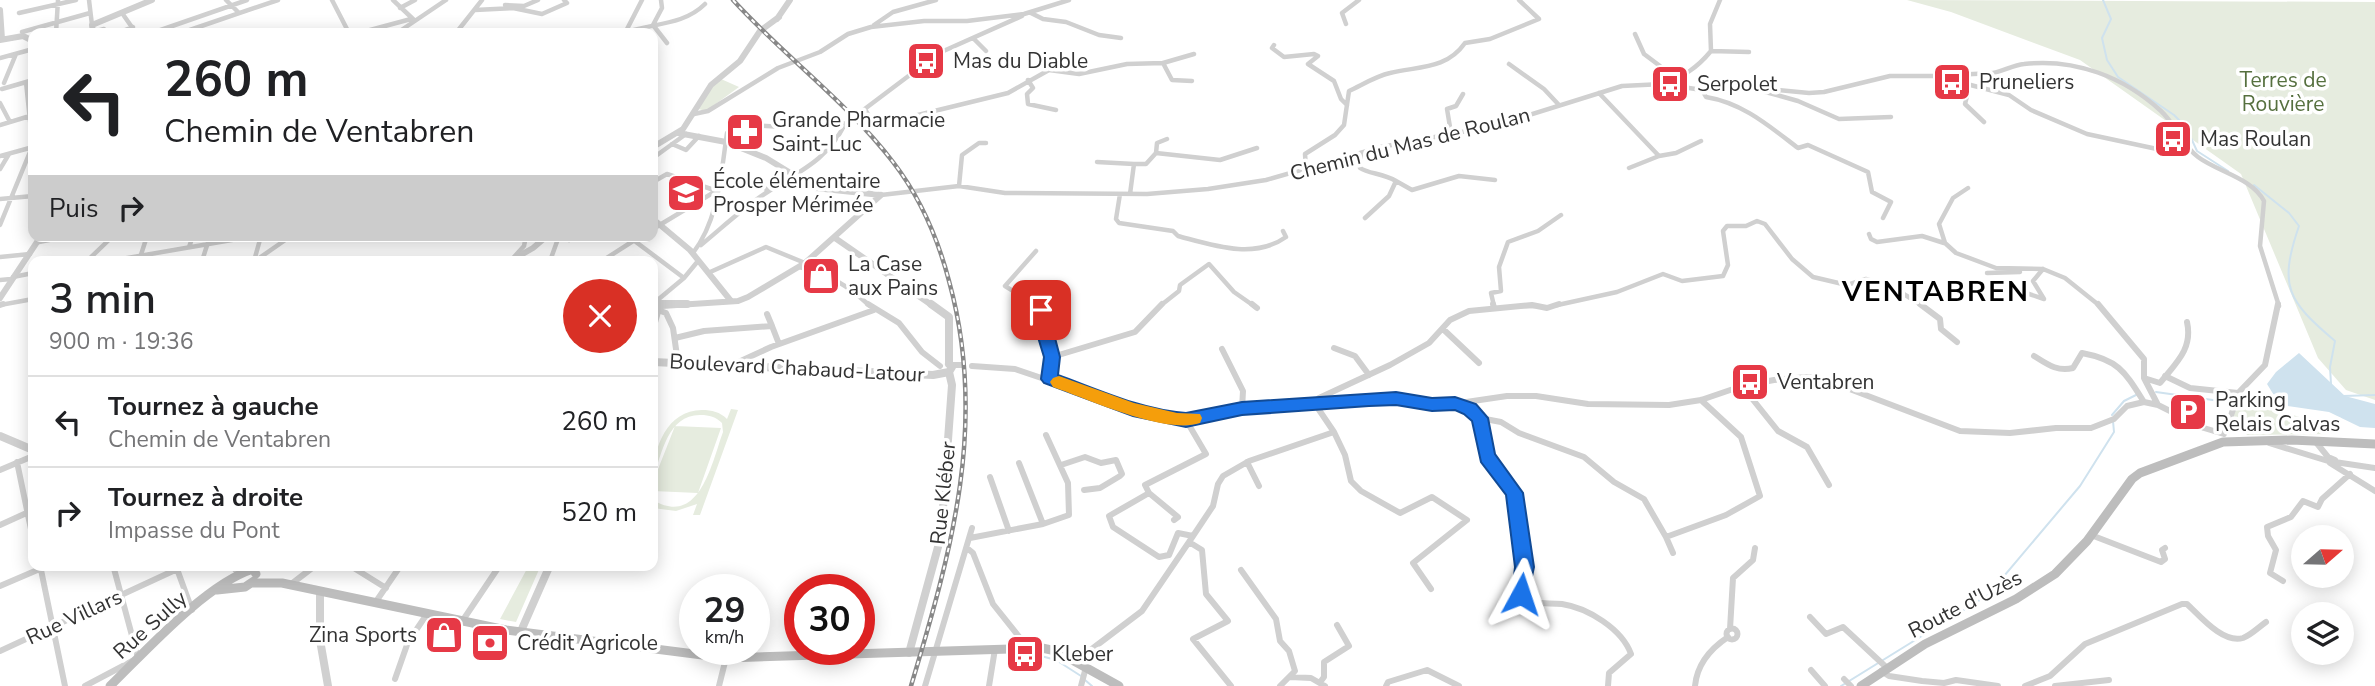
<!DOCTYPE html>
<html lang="fr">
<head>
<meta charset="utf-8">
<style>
  body { margin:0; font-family:"Nunito Sans",sans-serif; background:#f6f6f6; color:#202124; height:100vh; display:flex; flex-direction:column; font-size:26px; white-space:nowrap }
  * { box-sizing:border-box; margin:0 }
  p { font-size:23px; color:#757577 }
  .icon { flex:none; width:38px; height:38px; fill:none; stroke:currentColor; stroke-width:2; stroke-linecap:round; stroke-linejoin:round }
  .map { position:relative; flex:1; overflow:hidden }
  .panel { position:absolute; left:28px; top:256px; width:630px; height:315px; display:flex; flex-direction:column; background:#fff; border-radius:14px; box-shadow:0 4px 18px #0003 }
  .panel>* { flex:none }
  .hud { position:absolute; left:28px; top:28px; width:630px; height:214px; border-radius:14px; box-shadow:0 4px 18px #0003; background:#fff; color:#202124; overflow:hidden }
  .needle { width:46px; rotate:70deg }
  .controls { position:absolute; left:2291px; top:525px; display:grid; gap:14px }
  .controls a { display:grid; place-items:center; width:63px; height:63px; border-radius:50%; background:#fff; box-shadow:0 4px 18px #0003; font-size:35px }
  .speed { position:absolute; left:679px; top:574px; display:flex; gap:14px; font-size:35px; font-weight:700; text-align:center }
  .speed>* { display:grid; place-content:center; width:91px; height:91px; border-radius:50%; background:#fff; box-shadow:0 4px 18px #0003; line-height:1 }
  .speed small { font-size:18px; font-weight:400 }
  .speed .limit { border:10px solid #d22; background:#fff; color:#111 }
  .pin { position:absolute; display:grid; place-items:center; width:60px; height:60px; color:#fff; margin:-30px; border-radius:14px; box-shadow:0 4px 10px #0006 }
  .me { position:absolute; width:77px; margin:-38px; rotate:5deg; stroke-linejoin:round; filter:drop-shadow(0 0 5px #0008) }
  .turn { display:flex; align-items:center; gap:24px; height:147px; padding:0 21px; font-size:32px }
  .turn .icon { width:91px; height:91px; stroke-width:2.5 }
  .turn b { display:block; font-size:49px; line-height:60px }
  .then { display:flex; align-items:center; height:66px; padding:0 21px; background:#0003; gap:14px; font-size:26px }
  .round { display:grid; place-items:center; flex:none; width:74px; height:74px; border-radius:37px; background:#f6f6f6 }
  .head { display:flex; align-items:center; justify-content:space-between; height:119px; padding:0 21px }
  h1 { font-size:42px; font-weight:600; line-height:52px }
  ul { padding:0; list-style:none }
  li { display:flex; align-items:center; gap:21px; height:91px; padding:0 21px; border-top:2px solid #e0e0e0 }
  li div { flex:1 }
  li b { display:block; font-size:26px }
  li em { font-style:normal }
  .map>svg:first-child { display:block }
</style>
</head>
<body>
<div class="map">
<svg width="2375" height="686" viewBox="0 0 2375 686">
  <rect width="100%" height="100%" fill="#fff"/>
  <path fill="#e6ecdf" d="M1907,0L2375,2V400L2346,390L2318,358L2241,174L2080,60L1951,12Z
    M721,79L739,87L706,111L698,109L710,88Z
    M2236,404C2272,408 2301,415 2334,431L2333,434L2247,435L2231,417Z
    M731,409L738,410L700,515H693L697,504L676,511L653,508V500C700,528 712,462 723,432L722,423C716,417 709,415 701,415C668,414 662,453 653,478C653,448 667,410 702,410C712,410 720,412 727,419Z
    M675,426L721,428L698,493L653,491V482Z
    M529,565H541L516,622L500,619Z"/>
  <path fill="#cfe2ee" d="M2299,353L2345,396L2375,404V428L2360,427L2329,412L2280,405L2267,384L2276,372Z"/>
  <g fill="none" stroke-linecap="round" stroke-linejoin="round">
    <path stroke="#cfe2ee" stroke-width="2" d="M2103,0L2111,19L2102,38L2107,60L2118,77L2174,115L2186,127L2197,151L2228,171
      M2254,185L2289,213L2299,226C2278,287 2288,301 2335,341L2330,367L2331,384
      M2156,392L2234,403
      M2343,396L2375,395
      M2239,403L2274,396
      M2112,415L2124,401L2136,395
      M1041,656L1056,660L1081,676
      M1085,680L1092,686
      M1841,686L1988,595L2080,486L2114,432L2113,421"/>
    <path stroke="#d0d0d0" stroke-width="4.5" d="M89,0L92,25
      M226,0L239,13
      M332,0L349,33
      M393,0L413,19
      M505,5L524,6L538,0
      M400,8L415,0
      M475,10L513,8L542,14L567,3L564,0
      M19,13L76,0
      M122,13L136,33
      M1031,13L1043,19L1066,22L1099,35L1121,38
      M1346,24L1342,13L1359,0
      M653,25L662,8L661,0
      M653,25L667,43
      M874,25L893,12L936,0
      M22,32L90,13
      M93,32L104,29L105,33
      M56,33L58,0
      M117,33L133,27
      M152,33L247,0
      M181,33L278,0
      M359,33L411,19
      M397,33L446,0
      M456,33L482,0
      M623,33C651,23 683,26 705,4
      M625,33L642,0
      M1635,34L1644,54L1660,66L1663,84C1683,77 1697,68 1711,51L1710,24L1720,0
      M973,38L986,51
      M1274,45L1272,48L1284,57L1314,54L1318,56L1308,64L1334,81L1341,99L1347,105
      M1711,51L1749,52
      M0,58L33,49
      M1163,63L1194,54
      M1509,64L1544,89L1559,105
      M1028,80L1033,88L1027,94L1028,104L1056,110
      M26,82L31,130
      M4,83L16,54
      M2,89L33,80
      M1702,90L1706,97C1743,103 1769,126 1798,148L1808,145L1868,172L1872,192L1891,202L1883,218
      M1762,91L1798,101L1839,119L1891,117
      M1599,93L1659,156L1629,168
      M0,103L10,122
      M865,109L874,125H877L1008,93L1049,70L1079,74L1127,64L1163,63L1172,80L1192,81
      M862,111L939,53L1022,16
      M694,114L708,111L778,68L820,52L848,34L871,27L924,21H967L1024,14L1069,0
      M1984,122L1965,104L1967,96L1954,84L1961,76C1972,72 1982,75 1993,73C2004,71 2013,65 2024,64C2075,58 2124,77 2161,111C2176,125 2182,145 2198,157C2218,172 2252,178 2264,201L2260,246L2279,306
      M0,125L33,115
      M653,128L656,146
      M1451,133L1447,109L1456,106L1463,94
      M672,144L686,150L699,136
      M1156,153L1157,143L1167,139
      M1361,155L1360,168C1369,174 1383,173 1396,181L1389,196L1365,218
      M0,156L33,147
      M1659,156L1676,153L1701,141
      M653,158L686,134
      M1097,162L1134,164L1130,194
      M1134,164H1146L1156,153L1220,160L1257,148
      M0,169L9,154
      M1306,169L1305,154L1335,135L1344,125L1349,91C1362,85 1376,76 1390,73C1418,66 1446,70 1465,43L1490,39L1539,19L1519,0
      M747,176L769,191
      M1396,181L1412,190L1459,176L1495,180
      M653,182L667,174L717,191
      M959,186L962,155L979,143H986
      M1968,188L1953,198L1939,224L1945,243L1956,253L1996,268L2043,269L2065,278L2100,306
      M1120,194L1116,219L1119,223L1173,231L1178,236C1212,245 1254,260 1286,237L1283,231
      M881,195L959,186L1005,193L1147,194L1208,189L1266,180L1381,147L1494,126L1622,86L1663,84L1702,90L1756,88L1809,93L1824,92L1890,76H1936L2009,95L2031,110L2087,134L2171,152L2186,145
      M0,199L33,196
      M0,225L32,147
      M653,229L716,191
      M1869,234L1871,239L1877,242L1922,236L1944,243
      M628,236L684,278
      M569,240L572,236
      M39,242L69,236
      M189,247L193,236
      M1036,251L1005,286L1037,306
      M693,253C719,219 721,173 727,133L751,125L784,127L833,119L845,124C827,160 802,170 769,191C745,206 723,227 701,245
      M0,257L30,254
      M514,257L524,246L526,236
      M87,261L113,236
      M110,261L255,236
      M139,261L147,236
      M202,261L210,236
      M254,261L261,236
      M255,261L291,236
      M381,261H401
      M550,261L559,236
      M602,261L641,236
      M799,267C829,274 847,285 870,306
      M708,273L766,247L805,263
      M1987,273L2020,272
      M13,277L33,273
      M0,280L11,279
      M2020,291L2044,299L2033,281L2043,269
      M654,303L684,278L698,261
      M0,305L33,299
      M1160,306L1179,291L1180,285L1209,264L1234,292L1254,306
      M1494,306L1491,293L1501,291L1499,267L1508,242L1538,231L1561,215
      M1520,306H1538
      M1553,306L1617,292L1663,274L1682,281L1723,276L1728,265L1723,231L1727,226H1746L1757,221L1765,224L1792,259L1813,277L1847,285L1866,279L1894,288L1923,306"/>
    <path stroke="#d0d0d0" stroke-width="6" d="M868,304L899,323L922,352L940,366
      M1035,304L1046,316L1052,330L1046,337L1052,357L1049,379
      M1252,304L1257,308
      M1493,304L1494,308
      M1920,304L1940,319L1941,329L1957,342
      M2098,304L2144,359V378L2158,405
      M0,305L3,304
      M658,310L666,313L673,328L678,363
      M767,314L772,326
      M1443,329L1479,363
      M675,338L704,331L772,326L779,344
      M1334,348L1355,356L1369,375
      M1222,349L1243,391L1242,409
      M2034,356C2047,364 2057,372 2073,368L2082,353C2119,360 2125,372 2144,402
      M1052,357L1135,332L1162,304
      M732,365L771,347L874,310
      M951,365H963
      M972,366L1015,369L1133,409L1186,420L1242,409L1369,399H1397L1446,405L1507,396H1536L1588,404L1669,405L1701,400L1742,386L1774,380L1807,377L1826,380L1960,431L2010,433L2056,428H2091L2114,419L2127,406L2144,402L2158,405L2204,428L2224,434
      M2165,376L2190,388L2238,393
      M2144,378L2160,383C2176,363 2193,349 2187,322
      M1742,386L1778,431L1807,447L1829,485
      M1315,404L1319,398L1390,365L1429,343L1450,320L1469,311L1532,305L1547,308L1559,304
      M1315,404L1334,432L1345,455L1351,481L1361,491L1400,513L1432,497L1467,520L1413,563L1431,589
      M1455,404C1493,417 1474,431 1488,458C1494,471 1508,479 1514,492C1523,510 1523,573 1521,594C1536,607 1545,602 1562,604C1588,608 1622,629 1631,654L1609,673L1608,686
      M1480,418L1501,422L1519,433L1584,457L1614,482L1644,499L1666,537
      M2224,434L2240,391L2265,365L2278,304
      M2315,441L2328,457L2335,460
      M2269,443L2328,461L2375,468
      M17,462L33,539
      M1247,462L1259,486
      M1019,463L1043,524
      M2330,463L2375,491
      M1061,465L1085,457L1101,463L1116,460L1122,474L1120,476L1100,488L1084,490
      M0,470L33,456
      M990,477L1009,531
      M1149,493L1145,485L1206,454L1186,420
      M1174,520L1178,517L1149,493L1109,516L1113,527L1159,557L1169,555L1178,533L1193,536
      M0,525L33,510
      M2091,535L2161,562L2165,559L2162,550L2165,548
      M970,538L1043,524L1069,515L1068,483L1046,435
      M967,548L973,553L993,604L1028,648
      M1673,553L1666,537L1726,515L1760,496L1741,437L1701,400
      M40,565L65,686
      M349,565L386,588
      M177,569L192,610
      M1241,570L1276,619L1280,641L1289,651L1295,671L1280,686
      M2283,581L2270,573L2276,550L2268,536L2267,527L2291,517L2303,501L2318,507L2322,499L2350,474
      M290,585L316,565
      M0,586L49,565
      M375,603L401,565
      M1810,617L1826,634L1843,627L1886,667
      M463,620L500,565
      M1726.5 634a5.5 5.5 0 1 1 11 0a5.5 5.5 0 1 1-11 0Z
      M1730,629L1733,578L1753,560L1755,548
      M0,651L186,565
      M1076,661L1142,611L1189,542
      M1811,670L1825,686
      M1881,671L1889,676L1922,681L1944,683L1956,680L1998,686
      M1290,677L1311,678L1325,686
      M395,679L408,642L427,614
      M1844,679L1851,686
      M1321,681L1324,677V662L1349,646L1337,625
      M85,686L138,658L113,565
      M719,686L726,658
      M925,686L972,528
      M989,686L995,649
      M1081,686L1086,667
      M1231,686L1193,639L1228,621L1206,594L1202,550L1189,542L1213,506L1218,484L1223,476L1249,461L1334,432
      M1386,686L1388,682L1427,670L1459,686
      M1695,686C1697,664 1710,649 1728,637
      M2025,686L2050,676L2085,644L2182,604H2187C2200,616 2223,644 2243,638C2251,635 2259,627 2266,622
      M2055,686L2109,680"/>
    <path stroke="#d0d0d0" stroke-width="6" d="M0,10L2,39
      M777,19L790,0
      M87,33L93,32L92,25L152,0
      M0,40L23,36L33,41
      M678,133L726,142L766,158L815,188L881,195
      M653,147L683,129L711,85L740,61L760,31L779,17
      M653,219L690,250L731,301
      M835,238L933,306
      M510,261L533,248L547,236
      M0,298L41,236
      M653,304L662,306L738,301L748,297L805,263L881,195"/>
    <path stroke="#d0d0d0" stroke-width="8" d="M655,304H687
      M931,304L949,317V364
      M653,326L659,305
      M653,362L933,375L949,372L952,367L949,364
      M0,436L33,450
      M232,565L239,572
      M320,591V640L328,686
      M521,631L550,565
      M909,653L941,536L952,385L949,372"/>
    <path stroke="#bdbdbd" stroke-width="9" d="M252,583H282L506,630L726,658L1042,648L1056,651L1119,686
      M217,590L245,587L254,581
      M110,686C146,651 206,584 253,569L256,574
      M1861,686L1925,644L2016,599L2055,574L2087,541L2132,479L2140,473L2223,442L2292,440L2375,444"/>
    <defs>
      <path id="rail" d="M733,0C784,56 847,102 893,162C920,197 938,239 949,281C988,422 952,550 911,686"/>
    </defs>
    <use href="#rail" stroke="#888" stroke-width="4.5"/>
    <use href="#rail" stroke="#fff" stroke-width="2" stroke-dasharray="4.5" stroke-linecap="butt"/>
    <path stroke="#d0d0d0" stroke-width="4.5" d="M845,124L859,113"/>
  </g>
  <path fill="#1a73e8" stroke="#114b97" stroke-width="2" d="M1041,305C1055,310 1064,325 1055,338L1060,357L1058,375C1099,390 1142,410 1186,413L1242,402L1396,392L1432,398L1455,397L1476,404L1488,418L1495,454L1523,493L1534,567L1527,600L1521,602L1514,600L1512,594L1515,567L1506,495L1481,462L1472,421L1464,414L1455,410L1432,411L1396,405L1369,406L1242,415L1186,427L1133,416L1044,383L1041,379L1044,357L1038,337L1044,325L1033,310Z"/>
  <path fill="#f59e0b" d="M1059,376L1134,403L1177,413L1200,414L1202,418L1200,423C1165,435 1088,399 1053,387L1050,382L1053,378Z"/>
  <defs>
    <symbol id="bus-square" viewBox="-11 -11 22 22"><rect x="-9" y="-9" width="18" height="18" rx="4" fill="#e63946" stroke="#fff"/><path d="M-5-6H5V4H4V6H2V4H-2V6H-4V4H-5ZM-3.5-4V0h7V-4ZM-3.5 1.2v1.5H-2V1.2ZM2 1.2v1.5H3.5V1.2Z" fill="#fff"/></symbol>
    <symbol id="pharmacy-square" viewBox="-11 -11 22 22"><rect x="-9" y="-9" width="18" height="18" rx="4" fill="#e63946" stroke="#fff"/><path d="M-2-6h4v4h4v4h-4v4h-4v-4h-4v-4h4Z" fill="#fff"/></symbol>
    <symbol id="school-square" viewBox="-11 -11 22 22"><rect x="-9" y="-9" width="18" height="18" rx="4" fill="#e63946" stroke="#fff"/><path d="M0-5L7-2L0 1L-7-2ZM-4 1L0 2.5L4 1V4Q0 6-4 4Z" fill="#fff"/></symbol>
    <symbol id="shop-square" viewBox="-11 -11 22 22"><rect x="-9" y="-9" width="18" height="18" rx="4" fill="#e63946" stroke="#fff"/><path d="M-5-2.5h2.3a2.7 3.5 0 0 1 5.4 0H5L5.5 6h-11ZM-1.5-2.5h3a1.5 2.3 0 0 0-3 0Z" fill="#fff"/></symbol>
    <symbol id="parking-square" viewBox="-11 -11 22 22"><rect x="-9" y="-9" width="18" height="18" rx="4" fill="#e63946" stroke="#fff"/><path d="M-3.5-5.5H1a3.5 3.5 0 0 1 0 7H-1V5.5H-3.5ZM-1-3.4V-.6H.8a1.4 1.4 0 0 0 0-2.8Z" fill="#fff"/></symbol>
    <symbol id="bank-square" viewBox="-11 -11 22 22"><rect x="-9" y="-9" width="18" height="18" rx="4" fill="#e63946" stroke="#fff"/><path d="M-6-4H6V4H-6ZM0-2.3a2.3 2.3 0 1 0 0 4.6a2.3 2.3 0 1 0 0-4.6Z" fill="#fff"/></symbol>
  </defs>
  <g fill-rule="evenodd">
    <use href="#bus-square" x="904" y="39" width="44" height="44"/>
    <use href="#bus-square" x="1930" y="60" width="44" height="44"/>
    <use href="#bus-square" x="1648" y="62" width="44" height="44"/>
    <use href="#pharmacy-square" x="723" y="110" width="44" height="44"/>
    <use href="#bus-square" x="2151" y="117" width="44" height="44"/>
    <use href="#school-square" x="664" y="171" width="44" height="44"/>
    <use href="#shop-square" x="799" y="254" width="44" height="44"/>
    <use href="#bus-square" x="1728" y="360" width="44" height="44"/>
    <use href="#parking-square" x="2166" y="390" width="44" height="44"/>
    <use href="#shop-square" x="422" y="613" width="44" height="44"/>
    <use href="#bank-square" x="468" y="621" width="44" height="44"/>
    <use href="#bus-square" x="1003" y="632" width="44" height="44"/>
  </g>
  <g text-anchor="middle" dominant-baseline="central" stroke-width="7" stroke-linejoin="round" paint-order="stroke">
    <g font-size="21" fill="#333" stroke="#fff" text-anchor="start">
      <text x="953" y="61">Mas du Diable</text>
      <text x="1979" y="82">Pruneliers</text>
      <text x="1697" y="84">Serpolet</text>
      <text x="772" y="120">Grande Pharmacie<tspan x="772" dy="24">Saint-Luc</tspan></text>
      <text x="2200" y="139">Mas Roulan</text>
      <text x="713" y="181">École élémentaire<tspan x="713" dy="24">Prosper Mérimée</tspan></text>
      <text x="848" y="264">La Case<tspan x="848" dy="24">aux Pains</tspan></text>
      <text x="1777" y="382">Ventabren</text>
      <text x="2215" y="400">Parking<tspan x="2215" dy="24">Relais Calvas</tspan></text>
      <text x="417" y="635" text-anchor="end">Zina Sports</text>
      <text x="517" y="643">Crédit Agricole</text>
      <text x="1052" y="654">Kleber</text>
    </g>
    <g font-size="21" fill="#56703f" stroke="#fff">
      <text x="2283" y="80">Terres de<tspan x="2283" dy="24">Rouvière</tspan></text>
    </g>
    <g font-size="21" fill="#333" stroke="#fff">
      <text transform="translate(1410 144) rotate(-14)">Chemin du Mas de Roulan</text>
      <text transform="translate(797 368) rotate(3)">Boulevard Chabaud-Latour</text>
      <text transform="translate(943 493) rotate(-84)">Rue Kléber</text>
      <text transform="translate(1965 604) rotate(-27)">Route d'Uzès</text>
      <text transform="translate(74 617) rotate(-25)">Rue Villars</text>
      <text transform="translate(150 625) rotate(-42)">Rue Sully</text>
    </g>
    <g font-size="28" font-weight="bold" letter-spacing="2" fill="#000" stroke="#fff">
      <text x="1936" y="292">VENTABREN</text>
    </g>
  </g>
</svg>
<div class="controls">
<a><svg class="needle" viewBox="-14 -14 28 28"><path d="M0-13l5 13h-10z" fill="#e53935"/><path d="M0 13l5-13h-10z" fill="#757577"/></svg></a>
<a><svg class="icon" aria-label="layers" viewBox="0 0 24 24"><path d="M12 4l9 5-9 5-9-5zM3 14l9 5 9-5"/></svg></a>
</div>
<div class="speed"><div>29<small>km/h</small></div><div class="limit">30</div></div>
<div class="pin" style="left:1041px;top:310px;background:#d93025"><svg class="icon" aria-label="arrive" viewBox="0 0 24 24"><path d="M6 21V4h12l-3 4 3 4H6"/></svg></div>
<svg class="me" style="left:1521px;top:594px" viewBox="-20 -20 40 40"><path d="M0-17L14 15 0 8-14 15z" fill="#1a73e8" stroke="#fff" stroke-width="4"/></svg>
<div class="hud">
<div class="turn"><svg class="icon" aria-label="left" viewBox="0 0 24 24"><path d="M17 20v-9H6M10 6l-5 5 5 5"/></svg><div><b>260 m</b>Chemin de Ventabren</div></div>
<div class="then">Puis<svg class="icon" aria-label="right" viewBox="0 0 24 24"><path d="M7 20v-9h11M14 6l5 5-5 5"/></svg></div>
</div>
<section class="panel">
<div class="head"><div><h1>3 min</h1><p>900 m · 19:36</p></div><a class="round" style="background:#d93025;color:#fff"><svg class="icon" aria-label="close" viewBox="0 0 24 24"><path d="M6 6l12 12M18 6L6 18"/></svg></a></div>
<ul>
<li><svg class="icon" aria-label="left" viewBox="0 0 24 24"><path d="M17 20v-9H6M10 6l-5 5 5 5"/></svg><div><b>Tournez à gauche</b><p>Chemin de Ventabren</p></div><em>260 m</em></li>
<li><svg class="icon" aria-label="right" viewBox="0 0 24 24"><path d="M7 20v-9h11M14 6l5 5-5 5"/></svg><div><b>Tournez à droite</b><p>Impasse du Pont</p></div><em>520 m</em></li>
</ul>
</section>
</div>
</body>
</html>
